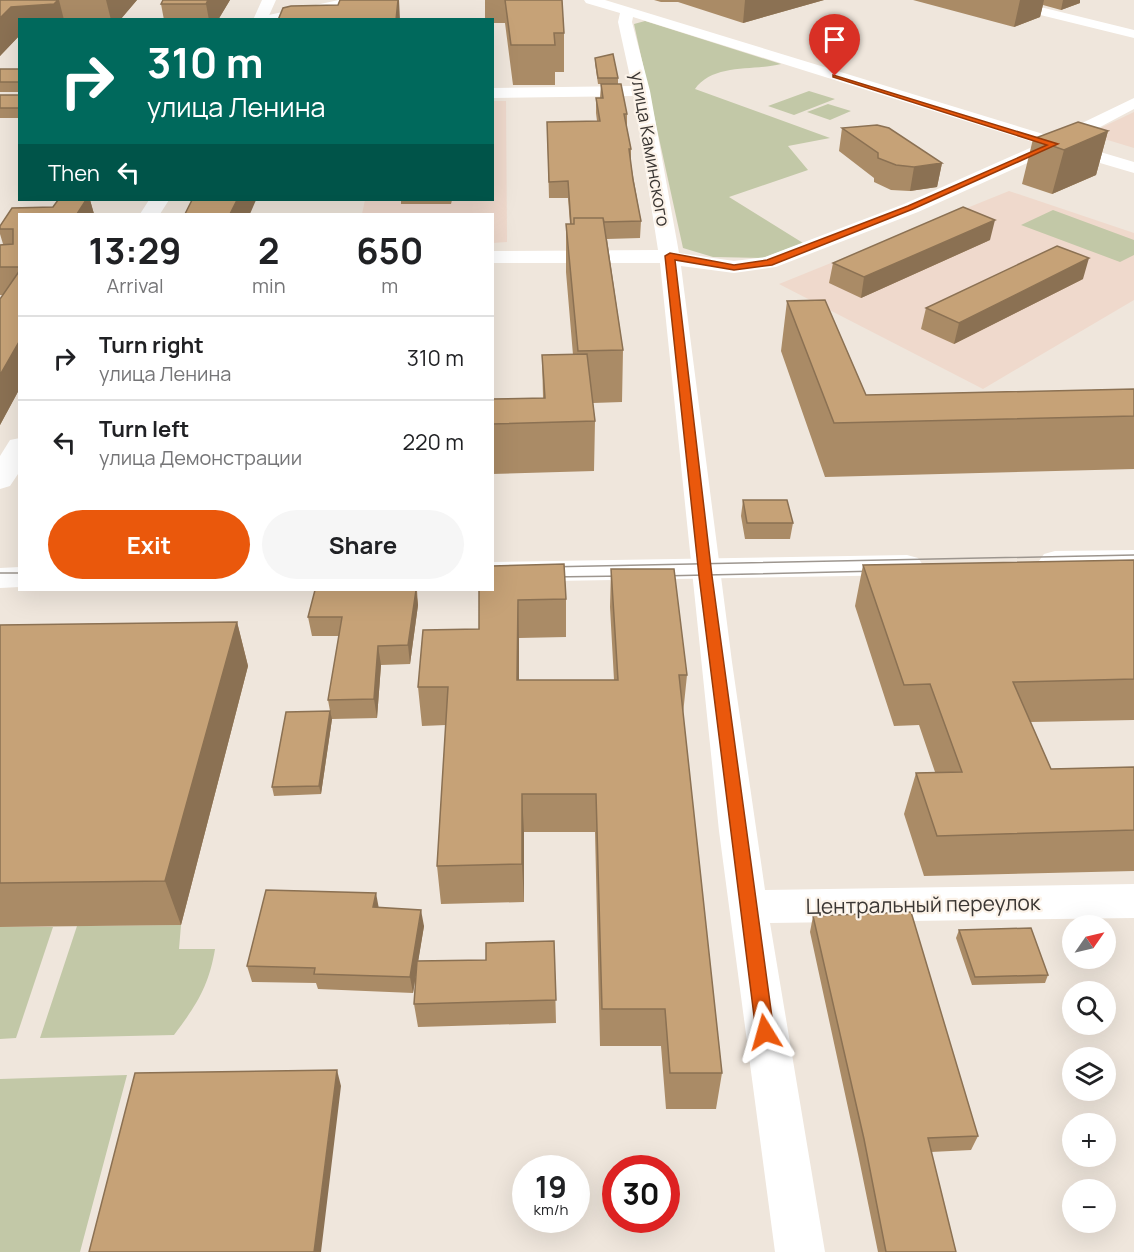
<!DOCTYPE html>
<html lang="en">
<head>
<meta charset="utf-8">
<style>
  body { margin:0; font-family:Manrope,sans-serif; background:#f6f6f6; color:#202124; height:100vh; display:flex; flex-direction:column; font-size:22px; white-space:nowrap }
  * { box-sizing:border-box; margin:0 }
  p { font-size:20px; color:#757577 }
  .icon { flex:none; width:33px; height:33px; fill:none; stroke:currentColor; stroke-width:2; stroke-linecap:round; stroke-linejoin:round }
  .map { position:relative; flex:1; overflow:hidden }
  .details { position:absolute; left:18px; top:213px; width:476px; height:378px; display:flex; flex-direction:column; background:#fff; border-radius:0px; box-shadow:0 6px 24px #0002 }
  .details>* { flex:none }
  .hud { position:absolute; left:18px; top:18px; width:476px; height:183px; border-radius:0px; box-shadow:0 6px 24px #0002; background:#00695c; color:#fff; overflow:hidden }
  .needle { width:39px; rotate:56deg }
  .tools { position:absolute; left:1062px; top:915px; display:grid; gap:12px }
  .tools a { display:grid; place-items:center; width:54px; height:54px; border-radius:50%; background:#fff; box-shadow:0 6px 24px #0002; font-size:30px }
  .speed { position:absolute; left:512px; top:1155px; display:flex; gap:12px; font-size:30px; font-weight:700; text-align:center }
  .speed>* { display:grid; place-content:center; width:78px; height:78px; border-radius:50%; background:#fff; box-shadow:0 6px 24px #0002; line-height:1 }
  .speed small { font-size:15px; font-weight:400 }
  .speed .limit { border:9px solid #d22; background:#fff; color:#111 }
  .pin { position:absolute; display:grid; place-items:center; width:51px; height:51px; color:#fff; margin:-62px -26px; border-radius:50% 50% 50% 0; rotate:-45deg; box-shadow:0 0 6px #0007 }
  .pin .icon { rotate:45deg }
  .me { position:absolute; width:66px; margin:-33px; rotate:352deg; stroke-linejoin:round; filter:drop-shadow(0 0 4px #0008) }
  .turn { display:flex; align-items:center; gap:21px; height:126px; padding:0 30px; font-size:27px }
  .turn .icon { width:78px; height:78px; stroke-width:2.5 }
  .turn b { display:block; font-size:42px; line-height:51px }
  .then { display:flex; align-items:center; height:57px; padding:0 30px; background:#0003; gap:12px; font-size:22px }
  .eta { display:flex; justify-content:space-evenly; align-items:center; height:102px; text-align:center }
  .eta b { font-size:36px; font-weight:700; line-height:42px }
  .primary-button { display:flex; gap:12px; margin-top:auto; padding:12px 30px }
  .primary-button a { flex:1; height:69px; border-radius:36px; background:#ea580c; color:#fff; font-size:24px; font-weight:700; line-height:69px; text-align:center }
  .primary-button a+a { background:#f6f6f6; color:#202124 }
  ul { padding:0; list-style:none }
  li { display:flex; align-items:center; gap:18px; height:84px; padding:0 30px; border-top:2px solid #e0e0e0 }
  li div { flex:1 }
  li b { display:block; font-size:22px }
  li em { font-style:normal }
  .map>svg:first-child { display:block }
</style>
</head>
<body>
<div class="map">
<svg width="1134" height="1252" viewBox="0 0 1134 1252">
  <rect width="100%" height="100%" fill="#efe6dc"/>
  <path fill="#efd9cc" d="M492,101H506L507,242L492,243V214H362L365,200H492Z
    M1134,112V148L1088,134Z
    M1009,191L1134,233V300L983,389L779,284Z"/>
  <path fill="#c2c8a7" d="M645,21L781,64C754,71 713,63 695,89L830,138L788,146L808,170L729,197L803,243L763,258L713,257L683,248L634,24Z
    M809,91L835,99L794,115L768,106Z
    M828,104L851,111L830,120L807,112Z
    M1053,210L1134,240V255L1120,262L1021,225Z
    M181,925L179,949H215C209,986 196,1006 174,1035L40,1038L77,926Z
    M0,927H53L16,1038L0,1039Z
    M127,1075L80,1252H0V1079Z"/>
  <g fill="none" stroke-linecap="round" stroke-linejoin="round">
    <path fill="#fff" fill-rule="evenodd" d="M262,0H276L267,20H253Z
      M584,0H605L1053,137L1134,98V109L1070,143L1134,162V173L1056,150L918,212L776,267L734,273L681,266L732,662L765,890L1134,884V918L770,923L825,1252H775L719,831L660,263H492V251L658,250L634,96L492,98V88L632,86L618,22L620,13L586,3ZM633,17L1039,144L904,204L765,257L734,261L679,253L650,91L632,22Z
      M989,0H1012L1134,30V38L991,3Z"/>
    <path fill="#fff" fill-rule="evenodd" d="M339,0H366L359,4L287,20H257L264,16Z
      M149,200H169L160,214H140Z
      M20,438V471L10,486L0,489V456L10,440Z
      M1134,550V570L1055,571L1044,568L1039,561L1044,554L1055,551Z
      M907,555L918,558L923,565L918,572L907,575L492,582V562Z
      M20,567V587L0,588V568Z"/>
    <path stroke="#9d968f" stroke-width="1.5" d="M546,567L1134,555
      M0,573H20
      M660,576L879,571
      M549,577L627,576"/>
  </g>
  <path fill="#aa8b66" d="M0,0H137L120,20H20V35L0,56Z
    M230,0L218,20H164L161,4Z
    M485,0H562L564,33V72H555V85H513L505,23H492V20H485Z
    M654,0H824L743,23L678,2H661Z
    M913,0H1080V3L1061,10L1043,5L1040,17L1014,27Z
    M595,58L618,78V84L627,114V128L631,149V164L641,221L640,238L607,239L623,350L622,402L593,403L595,421L594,471L492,474V399L543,398L542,355H573L566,272V224H570L568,198H549L547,122L597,121L596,113V98H600L601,84H598L595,63Z
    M0,69H20V118H0V95H19V92H0Z
    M842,128L942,163L937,187L910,191L891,190L874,182V178L839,151Z
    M1108,131L1096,175L1052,194L1022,184L1033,139Z
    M58,200H90L94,214H20V388L0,425V299L3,295H0V245L3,244L0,234V226L12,208L53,207Z
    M401,200H452L451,204H401Z
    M990,240L861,298L829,283L833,263Z
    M1083,279L954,344L921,329L926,308Z
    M787,301L866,395L1134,389V469L825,477L781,351Z
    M743,500L793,523L790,539H745L741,516Z
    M1134,560V720L1030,722L1051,769L1134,767V871L924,876L904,814L916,773L935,772L919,725L894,726L855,606L863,565Z
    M564,564L566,599V637L519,638V680H614L610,607L611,569L687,675L683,714L722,1073L716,1109H666L661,1046H600L595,832H524V902L441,904L437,866L446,725L422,726L418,687L479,629Z
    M315,590H417L418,605L410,664L381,665L377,718L332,719L321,794L274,796L272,787L330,711L328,700L339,636H312L308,617Z
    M237,622L248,666L181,925L0,927V625Z
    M378,908L424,926L418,961L486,960L554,941L556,1023L418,1027L414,1004L417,968L413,993L318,989L316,983L252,982L247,966Z
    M813,916L978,1136L971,1150L931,1152L956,1252H878L858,1154L810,932Z
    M959,930L1048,975L1045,983L972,985L956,938Z"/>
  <path fill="#8b7153" d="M59,0L64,20H20V35L0,56V18L11,7Z
    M106,0H137L120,20H111Z
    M208,0H230L218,20H209L206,4Z
    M398,0H399L400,20H396Z
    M745,0H824L743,23Z
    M1020,0H1044L1040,17L1014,27Z
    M1063,0H1080V3L1061,10Z
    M1108,131L1096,175L1052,194L1064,150Z
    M942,163L937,187L910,191L914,167Z
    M86,200H90L94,214H77Z
    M237,200H256L250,214H230Z
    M995,220L990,240L861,298L864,277Z
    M1089,258L1083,279L954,344L959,323Z
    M20,340V388L0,425V375Z
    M416,590L418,605L410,664L408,645Z
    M518,600L519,638V718L517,680Z
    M237,622L248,666L181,925L165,881Z
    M378,646L381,665L377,718L374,699Z
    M330,711L332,719L321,794L319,786Z
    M522,794L524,832V902L522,864Z
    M376,893L379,909L373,907Z
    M421,910L424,926L413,993L410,977Z
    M337,1070L341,1086L321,1252H314Z"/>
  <path fill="#c6a277" stroke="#8b7153" stroke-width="1.5" d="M0,0H58L54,4L11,7L0,18Z
    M163,0H208L206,4H161Z
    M340,0H398L396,20H278L283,8L291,6L338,5Z
    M505,0H562L564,33H554L555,45H511Z
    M613,54L618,78H598L595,58Z
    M0,69H20V108H0V95H19V82H0Z
    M601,84H621L627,114H624L631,149H629L633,180L641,221L604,222L603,218H574V224H571L568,181L549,182L547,122L600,121L596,98H603Z
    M1078,122L1108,131L1064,150L1033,139Z
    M877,125L889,128L942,163L914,167L896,165L878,158V153L842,128Z
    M58,200H86L77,214H20V267H0V245L13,244V229H0V226L12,208L53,207Z
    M192,200H237L230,214H185Z
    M963,207L995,220L864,277L833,263Z
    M574,218H603L623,350L578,351L566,224H574Z
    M1057,246L1089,258L959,323L926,308Z
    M20,270V340L0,375V299Z
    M825,300L866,395L1134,389V416L834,423L787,301Z
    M587,354L595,421L492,424V399L545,398L542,355Z
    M743,500H787L793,523H747Z
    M1134,560V679L1013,682L1051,769L1134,767V830L937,836L916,773L962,772L930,684L904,685L863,565Z
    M564,564L566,599L518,600L517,680H618L611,569H674L687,675H679L722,1073H670L665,1009H602L596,794H522V864L437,866L448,687H418L423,630L479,629V590H492V566Z
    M315,590H416L408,645L378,646L374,699L328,700L342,617H308Z
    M237,622L165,881L0,883V625Z
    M330,711L319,786L272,787L286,712Z
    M266,890L376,893L373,907L421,910L410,977L314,974L315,968L247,966Z
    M911,912L978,1136L928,1138L956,1252H886L864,1139L813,916Z
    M1031,928L1048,975L975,977L959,930Z
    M554,941L556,1000L414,1004L417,961L486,960V943Z
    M337,1070L314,1252H89L135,1073Z"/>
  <path fill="#ea580c" stroke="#983908" stroke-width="1.5" d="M833,75L1058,144L913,209L772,265L734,270L675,260L712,576L774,1032L772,1038L765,1040L758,1038L756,1032L699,576L665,256L670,253L734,265L767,260L908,206L1047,145L833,77Z"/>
  <g text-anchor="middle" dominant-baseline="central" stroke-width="4.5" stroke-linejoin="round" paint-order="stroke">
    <g font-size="18" fill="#3a3633" stroke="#fcf3e9">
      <text transform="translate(651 149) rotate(80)">улица Каминского</text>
    </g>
    <g font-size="21" fill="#3a3633" stroke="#fcf3e9">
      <text transform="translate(923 904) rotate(-1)">Центральный переулок</text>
    </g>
  </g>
</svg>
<div class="tools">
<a><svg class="needle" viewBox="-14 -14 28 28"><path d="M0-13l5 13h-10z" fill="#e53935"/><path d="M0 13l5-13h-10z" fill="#757577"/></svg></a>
<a><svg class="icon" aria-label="search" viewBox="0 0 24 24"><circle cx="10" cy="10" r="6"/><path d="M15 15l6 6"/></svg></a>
<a><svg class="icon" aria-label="layers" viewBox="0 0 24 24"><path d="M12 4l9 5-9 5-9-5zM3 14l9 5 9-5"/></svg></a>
<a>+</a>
<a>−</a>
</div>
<div class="speed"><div>19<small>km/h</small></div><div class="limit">30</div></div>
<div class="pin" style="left:835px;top:76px;background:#d93025"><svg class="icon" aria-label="arrive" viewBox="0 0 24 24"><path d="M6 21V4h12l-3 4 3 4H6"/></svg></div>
<svg class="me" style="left:765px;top:1032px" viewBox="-20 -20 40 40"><path d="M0-17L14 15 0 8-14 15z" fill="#ea580c" stroke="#fff" stroke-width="4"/></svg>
<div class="hud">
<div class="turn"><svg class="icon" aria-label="right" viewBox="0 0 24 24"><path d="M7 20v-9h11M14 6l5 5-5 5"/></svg><div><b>310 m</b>улица Ленина</div></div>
<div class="then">Then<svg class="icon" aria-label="left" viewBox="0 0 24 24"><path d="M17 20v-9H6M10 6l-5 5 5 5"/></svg></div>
</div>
<section class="details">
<div class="eta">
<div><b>13:29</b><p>Arrival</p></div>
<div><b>2</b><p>min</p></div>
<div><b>650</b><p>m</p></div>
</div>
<ul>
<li><svg class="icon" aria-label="right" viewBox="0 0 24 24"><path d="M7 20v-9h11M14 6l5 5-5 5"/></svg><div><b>Turn right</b><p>улица Ленина</p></div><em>310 m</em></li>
<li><svg class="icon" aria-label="left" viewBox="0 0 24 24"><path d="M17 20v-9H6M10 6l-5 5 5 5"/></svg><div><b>Turn left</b><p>улица Демонстрации</p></div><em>220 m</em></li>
</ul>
<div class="primary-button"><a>Exit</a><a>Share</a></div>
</section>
</div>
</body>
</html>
